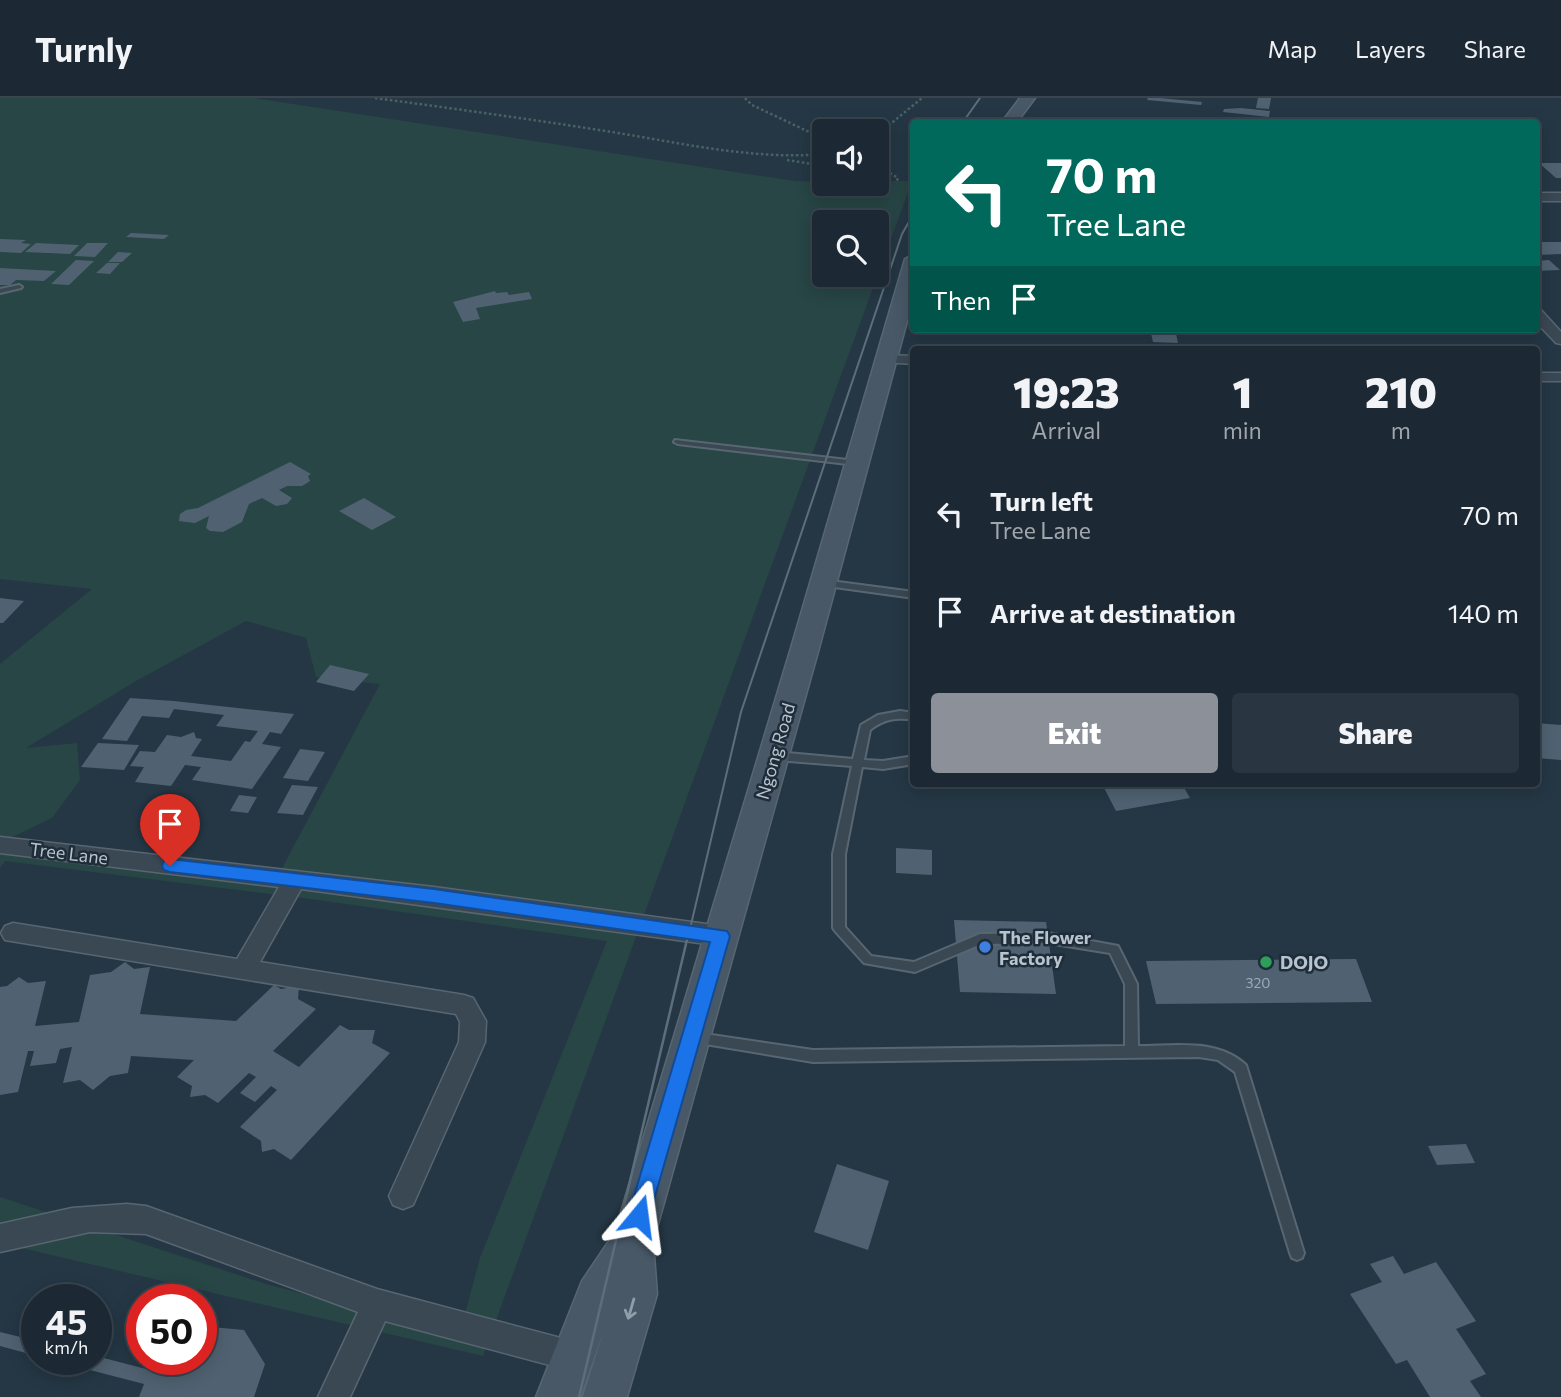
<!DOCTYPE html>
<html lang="en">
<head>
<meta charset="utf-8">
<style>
  body { margin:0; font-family:Commissioner,sans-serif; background:#293540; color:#f1f3f6; height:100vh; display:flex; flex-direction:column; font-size:26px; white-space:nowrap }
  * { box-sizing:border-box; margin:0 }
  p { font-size:23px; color:#a0a6ac }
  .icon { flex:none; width:38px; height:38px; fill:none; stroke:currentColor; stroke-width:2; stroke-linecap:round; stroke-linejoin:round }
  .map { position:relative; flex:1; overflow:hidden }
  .details { position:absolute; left:910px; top:248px; width:630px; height:441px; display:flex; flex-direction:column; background:#1c2934; border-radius:7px; box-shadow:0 4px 18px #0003,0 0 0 2px #3a454f }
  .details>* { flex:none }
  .top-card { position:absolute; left:910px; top:21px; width:630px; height:214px; border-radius:7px; box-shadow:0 4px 18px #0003,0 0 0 2px #3a454f; background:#00695c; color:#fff; overflow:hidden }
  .controls { position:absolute; left:812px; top:21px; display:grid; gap:14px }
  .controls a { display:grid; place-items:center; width:77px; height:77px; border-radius:7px; background:#1c2934; box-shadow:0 4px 18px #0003,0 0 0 2px #3a454f; font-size:35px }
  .speed { position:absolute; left:21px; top:1186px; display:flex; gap:14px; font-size:35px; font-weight:700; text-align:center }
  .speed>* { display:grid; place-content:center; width:91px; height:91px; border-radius:50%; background:#1c2934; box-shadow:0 4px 18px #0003,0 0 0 2px #3a454f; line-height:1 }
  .speed small { font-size:18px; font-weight:400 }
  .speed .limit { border:10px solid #d22; background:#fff; color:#111 }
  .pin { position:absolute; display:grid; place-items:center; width:60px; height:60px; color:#fff; margin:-72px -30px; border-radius:50% 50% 50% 0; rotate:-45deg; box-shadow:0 0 7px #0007 }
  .pin .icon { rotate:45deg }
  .me { position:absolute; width:77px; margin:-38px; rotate:16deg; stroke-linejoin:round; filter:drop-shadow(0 0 5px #0008) }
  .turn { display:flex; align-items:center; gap:24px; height:147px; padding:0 21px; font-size:32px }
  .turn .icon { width:91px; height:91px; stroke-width:2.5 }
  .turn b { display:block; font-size:49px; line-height:60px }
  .then { display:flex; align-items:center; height:66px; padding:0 21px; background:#0003; gap:14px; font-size:26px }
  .eta { display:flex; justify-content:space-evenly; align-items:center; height:119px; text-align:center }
  .eta b { font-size:42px; font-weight:800; line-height:49px }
  .primary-button { display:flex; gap:14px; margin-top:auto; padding:14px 21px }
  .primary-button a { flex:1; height:80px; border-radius:7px; background:#8c9099; color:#fff; font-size:28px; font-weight:800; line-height:80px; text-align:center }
  .primary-button a+a { background:#293540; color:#f1f3f6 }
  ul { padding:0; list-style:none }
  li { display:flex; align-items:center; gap:21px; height:98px; padding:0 21px }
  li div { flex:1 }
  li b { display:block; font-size:26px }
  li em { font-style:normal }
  header { display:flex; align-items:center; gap:42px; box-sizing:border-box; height:98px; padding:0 35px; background:#1c2934; border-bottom:2px solid #3a454f }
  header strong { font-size:33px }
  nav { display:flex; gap:38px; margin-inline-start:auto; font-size:24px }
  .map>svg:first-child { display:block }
</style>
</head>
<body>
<header>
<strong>Turnly</strong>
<nav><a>Map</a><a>Layers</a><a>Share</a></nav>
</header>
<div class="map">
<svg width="1561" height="1299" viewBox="0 0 1561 1299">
  <rect width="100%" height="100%" fill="#253745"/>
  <path fill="#274645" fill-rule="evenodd" d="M0,0H254L794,83L877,86V83H912L483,1258L0,1145V1099L266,1186L459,1238L480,1160L607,843L318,802L5,763L0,770V754L280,774L380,586L316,579L306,540L246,523L136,583L26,650L77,645L80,682L52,720L0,745V566L92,491L0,481ZM824,124H877V177H824Z"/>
  <path fill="#506272" d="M1148,0H1160L1202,4L1201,7L1147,2Z
    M1258,0H1271L1269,11L1256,10Z
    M1241,10L1270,13L1269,19L1223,14L1224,11Z
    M1539,65H1561V80H1556Z
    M131,135L169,137L164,141L126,139Z
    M0,141L26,142L21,145L31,146L21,155L0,154Z
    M1536,144H1561V156L1536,157Z
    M36,145L79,147L70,156L25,154Z
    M87,145H108L95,159L74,158Z
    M118,154L132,155L122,164H108Z
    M76,162L94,163L69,187L51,186Z
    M1549,162L1560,172L1536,173V163Z
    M107,165H120L110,176L96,175Z
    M0,170L56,173L44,183L16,182L10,187H0Z
    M495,193L496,195L507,194L509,197L529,194L532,201L476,210L480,221L463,224L453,204Z
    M1150,231H1175L1178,245L1153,244Z
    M290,364L311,376L308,378L310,383L302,388H287L279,392L292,400L287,406L276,408L262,400L249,406L242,424L223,434L210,433L206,430L209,418L195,425L179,423L180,416L186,412L198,410Z
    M364,400L396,419L372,432L339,413Z
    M0,500L24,503L3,525H0Z
    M330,567L369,576L354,593L316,584Z
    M130,600L174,603L294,616L281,636L270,634L262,646L281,649L252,691L192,682L201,669L185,667L171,688L135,684L144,669L130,668L140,653L155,654L167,637L181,639L194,634L196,640L202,641L191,658L231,663L245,643L250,644L258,633L216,628L224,617L174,611L169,620L142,618L127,643L102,641Z
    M1536,625L1561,627V662L1536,660Z
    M98,645L139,647L124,672L81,669Z
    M300,651L325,654L308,683L283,680Z
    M1102,686H1182L1190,700L1116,713Z
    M292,687L318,689L303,717L277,715Z
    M239,697L257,699L248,715L230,713Z
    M896,750L932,752V777L896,775Z
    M954,822L1046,824L1056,896L960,894Z
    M1356,861L1372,904L1156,906L1146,863Z
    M125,864L134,871L150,869L140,916L236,923L274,887L281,891L299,888L298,901L316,911L273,953L299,969L340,927L349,932H375L372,945L390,955L291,1062L274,1051L262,1054L261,1043L240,1029L277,992L271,988L255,1004L240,995L256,979L249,975L218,1005L205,997L190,999L192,988L177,979L194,962L131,958L128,975L110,978L93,992L80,982L63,985L72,949L60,951L56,965L30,968L34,953H28L18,994L0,997V889L7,888L19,879L28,885L46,883L35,928L79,924L90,877L111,874Z
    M1466,1046L1475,1065L1437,1067L1428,1048Z
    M837,1066L889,1083L868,1152L814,1134Z
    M1393,1158L1404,1176L1436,1164L1476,1223L1456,1231L1486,1276L1470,1283L1481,1299H1430L1407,1262L1396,1266L1350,1196L1382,1184L1370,1166Z
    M201,1228L244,1232L265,1266L254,1299H139L144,1286L55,1263L96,1262V1258L150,1272L154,1262H201Z
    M0,1234L37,1243V1258L0,1248Z"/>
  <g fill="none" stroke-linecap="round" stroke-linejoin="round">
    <defs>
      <path id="service" d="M19,187L22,189L21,190L0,195V191Z
        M675,342L856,363L860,365L856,367L678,346L674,344Z
        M823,482L914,494V500L820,487L818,485Z
        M900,613L914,615V622C896,619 884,621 870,632L864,662L883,663L914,658V666L883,671L862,669L845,756V829L871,858L914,864L980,836L1048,835L1118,848L1137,886L1138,948C1175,948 1217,940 1246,967L1304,1155L1302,1160L1297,1162L1292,1160L1290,1155L1235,974L1218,962L1199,959L813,964L693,944L692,940L693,936L698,935L813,952L1125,948V886L1110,855L1048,845L981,846L915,874L864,865L835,833L833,830V756L852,668L776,662L771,658L776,654L853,661L861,627L878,617Z"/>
      <path id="minor" d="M1536,95H1561V103H1536Z
        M1536,211L1541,212L1561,234V246L1556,245L1536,224Z
        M885,257L914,258V266L880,264L878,261L880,258Z
        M1536,275H1561V283H1536Z
        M0,739L434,789L721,828L730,831L733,838L730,845L721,848L301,791L260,864L464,897L473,900L486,923L485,944L413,1107L403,1111L393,1107L389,1098L459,944L460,924L456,916L5,842L1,835L5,828L13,825L237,861L279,789L0,755Z
        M127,1106L146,1108L377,1191L572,1243L583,1247L587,1258L583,1269L572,1273L385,1223L350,1299H318L358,1214L146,1136L90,1134L0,1154V1126L72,1110Z"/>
      <path id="secondary" d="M1020,0H1035L1017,24H1002Z
        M914,156V197L819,550L653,1144L657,1196L627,1299H583L604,1232L580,1299H536L582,1183L615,1134L791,550L905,161Z"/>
    </defs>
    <use href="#service" stroke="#586671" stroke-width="4"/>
    <use href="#minor" stroke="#586671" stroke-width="3"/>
    <use href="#secondary" stroke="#586671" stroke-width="3"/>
    <path stroke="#486363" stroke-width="2.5" stroke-dasharray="2.5 2.5" stroke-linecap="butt" d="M375,0C456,11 537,22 618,35C686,46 755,62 824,56
      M745,0L752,7L824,41
      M877,37L922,0
      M787,62L824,68
      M877,67L898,80L896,85"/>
    <use href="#service" fill="#3a4854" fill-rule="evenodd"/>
    <use href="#minor" fill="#3a4854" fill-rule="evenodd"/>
    <use href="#secondary" fill="#485867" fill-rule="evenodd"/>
    <path stroke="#5c6d7b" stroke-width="2" d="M963,24L980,0
      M690,831L741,614L902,136L914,115"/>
    <path stroke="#5c6d7b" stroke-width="2.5" d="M579,1299L690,829"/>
  </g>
  <defs><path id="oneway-shaft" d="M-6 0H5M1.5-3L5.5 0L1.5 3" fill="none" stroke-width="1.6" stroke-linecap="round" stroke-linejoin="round" transform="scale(1.75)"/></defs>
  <use stroke="#909ea9" href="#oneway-shaft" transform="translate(631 1211) rotate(106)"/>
  <path fill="#1a73e8" stroke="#114b97" stroke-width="2" d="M170,761L434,791L727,833L730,838L647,1126L639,1129L631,1126L628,1118L710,844L434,805L170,774L164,772L162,768L164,763Z"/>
  <circle fill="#3f7fe0" stroke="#1e2d39" stroke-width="2.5" cx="985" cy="849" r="7"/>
  <circle fill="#2e9e5b" stroke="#1e2d39" stroke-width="2.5" cx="1266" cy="864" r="7"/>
  <g text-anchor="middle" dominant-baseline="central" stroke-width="5" stroke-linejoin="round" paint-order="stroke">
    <g font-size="14" fill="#9dabb6">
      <text x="1258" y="884">320</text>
    </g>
    <g font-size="18" fill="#b7c3cd" stroke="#1e2d39">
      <text transform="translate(775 653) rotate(-74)">Ngong Road</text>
      <text transform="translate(69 755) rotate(7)">Tree Lane</text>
    </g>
    <g font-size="18" font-weight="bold" fill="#b7c3cd" stroke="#1e2d39" text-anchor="start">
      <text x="999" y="839">The Flower<tspan x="999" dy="21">Factory</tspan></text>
      <text x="1280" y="864">DOJO</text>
    </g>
  </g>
</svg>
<div class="controls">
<a><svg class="icon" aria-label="sound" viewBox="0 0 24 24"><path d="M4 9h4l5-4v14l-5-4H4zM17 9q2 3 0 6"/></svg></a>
<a><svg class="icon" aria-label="search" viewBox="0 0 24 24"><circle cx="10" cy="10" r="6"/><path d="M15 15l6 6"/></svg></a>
</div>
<div class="speed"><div>45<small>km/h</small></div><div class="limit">50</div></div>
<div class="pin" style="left:170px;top:768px;background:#d93025"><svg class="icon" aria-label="arrive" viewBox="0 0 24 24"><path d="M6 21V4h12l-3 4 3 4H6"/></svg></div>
<svg class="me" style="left:639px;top:1118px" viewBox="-20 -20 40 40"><path d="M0-17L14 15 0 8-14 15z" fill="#1a73e8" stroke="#fff" stroke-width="4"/></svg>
<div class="top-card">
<div class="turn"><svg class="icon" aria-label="left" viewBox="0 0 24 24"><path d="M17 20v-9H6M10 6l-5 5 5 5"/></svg><div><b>70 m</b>Tree Lane</div></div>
<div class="then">Then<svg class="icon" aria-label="arrive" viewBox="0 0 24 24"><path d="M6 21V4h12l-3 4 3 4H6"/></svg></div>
</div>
<section class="details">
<div class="eta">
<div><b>19:23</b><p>Arrival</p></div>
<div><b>1</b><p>min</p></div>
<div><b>210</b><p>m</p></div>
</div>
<ul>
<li><svg class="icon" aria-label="left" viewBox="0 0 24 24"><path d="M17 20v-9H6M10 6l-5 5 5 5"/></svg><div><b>Turn left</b><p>Tree Lane</p></div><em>70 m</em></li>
<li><svg class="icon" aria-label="arrive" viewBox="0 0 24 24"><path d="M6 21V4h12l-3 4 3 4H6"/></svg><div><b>Arrive at destination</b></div><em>140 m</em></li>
</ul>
<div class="primary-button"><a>Exit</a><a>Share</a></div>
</section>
</div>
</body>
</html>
